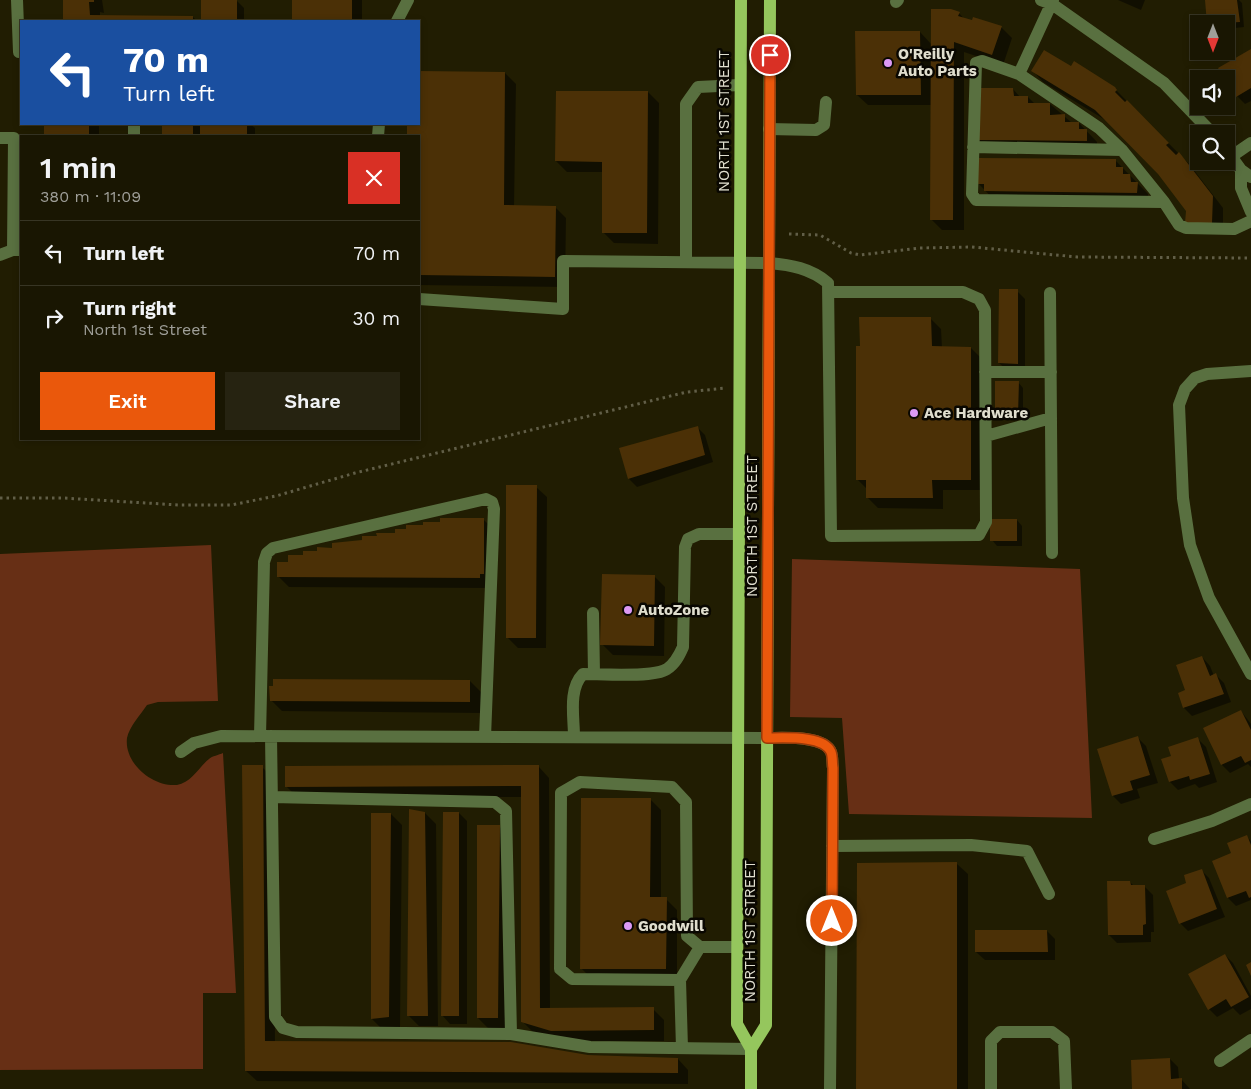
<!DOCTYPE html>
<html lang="en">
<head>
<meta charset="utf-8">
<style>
  body { margin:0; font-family:"Work Sans",sans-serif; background:#262311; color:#f1f3f6; height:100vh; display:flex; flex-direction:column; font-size:19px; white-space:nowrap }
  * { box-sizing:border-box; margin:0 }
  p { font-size:16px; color:#9f9f99 }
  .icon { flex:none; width:28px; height:28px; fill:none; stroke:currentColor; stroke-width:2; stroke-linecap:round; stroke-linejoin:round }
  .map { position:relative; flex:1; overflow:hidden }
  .sheet { position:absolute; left:20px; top:135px; width:400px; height:305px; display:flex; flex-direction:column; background:#191602; border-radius:0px; box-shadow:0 2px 8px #0003,0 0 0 1px #373524 }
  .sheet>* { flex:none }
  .guide { position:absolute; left:20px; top:20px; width:400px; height:105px; border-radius:0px; box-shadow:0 2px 8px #0003,0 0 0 1px #373524; background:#1a4fa0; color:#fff; overflow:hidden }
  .needle { width:32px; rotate:180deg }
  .buttons { position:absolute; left:1190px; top:15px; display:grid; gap:10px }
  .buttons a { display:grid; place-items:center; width:45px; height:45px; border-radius:0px; background:#191602; box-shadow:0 2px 8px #0003,0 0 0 1px #373524; font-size:25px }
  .pin { position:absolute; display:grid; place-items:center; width:42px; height:42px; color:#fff; margin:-21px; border:2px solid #fff; border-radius:50%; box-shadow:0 1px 5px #0007 }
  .me { position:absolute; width:55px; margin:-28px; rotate:0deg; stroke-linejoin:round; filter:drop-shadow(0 0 4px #0008) }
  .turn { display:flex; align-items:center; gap:18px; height:105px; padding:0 20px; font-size:22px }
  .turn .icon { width:65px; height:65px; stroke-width:2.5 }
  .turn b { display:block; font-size:35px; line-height:42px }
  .round { display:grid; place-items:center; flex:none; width:52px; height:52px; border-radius:0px; background:#262311 }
  .head { display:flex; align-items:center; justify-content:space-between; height:85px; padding:0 20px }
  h1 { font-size:30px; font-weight:600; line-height:38px }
  .cta { display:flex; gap:10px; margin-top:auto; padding:10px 20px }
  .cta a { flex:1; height:58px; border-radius:0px; background:#ea580c; color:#fff; font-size:20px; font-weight:600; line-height:58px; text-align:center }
  .cta a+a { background:#262311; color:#f1f3f6 }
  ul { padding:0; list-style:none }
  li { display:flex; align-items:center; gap:15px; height:65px; padding:0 20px; border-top:1px solid #373524 }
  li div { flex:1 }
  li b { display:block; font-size:19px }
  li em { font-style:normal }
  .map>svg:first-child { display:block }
</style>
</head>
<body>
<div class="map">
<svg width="1251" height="1089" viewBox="0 0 1251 1089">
  <rect width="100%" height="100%" fill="#211d02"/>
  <path fill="#672f15" d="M211,545L218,701L158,702L147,705C141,714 129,727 127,738C124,763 152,787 177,785C191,783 199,767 209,759C212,756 219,755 223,753L236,993H203V1069L0,1070V554Z
    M792,559L1080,569L1092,818L849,814L842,718L790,717Z"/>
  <path fill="#0007" d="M65,0H102L104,13L100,12V16L193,17L197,21H65Z
    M202,0H236L244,8V21H202Z
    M293,0H362V21H293Z
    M1118,0H1145L1141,10Z
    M1206,0H1239L1242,3L1244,27L1226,29V24H1209Z
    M959,13L965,20L1001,27L1012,38L1003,65L964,52V230H942L931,219L932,105H868L857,95L920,32L932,45Z
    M1251,50V101L1245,104L1237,96L1220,69Z
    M1071,68L1114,88L1190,165L1223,208V234L1187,210L1159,173L1107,121L1043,82L1033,71Z
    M419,72L505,73L516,84L514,206L555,207L566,218L565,287L419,285V136H408L409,124H419Z
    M1013,89L1020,97H1028L1035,104H1050L1072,123H1079L1097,142V152L989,150L978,139Z
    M648,92L659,103L658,244L614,243L603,232L604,172H567L556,161Z
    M45,124H99V136H45Z
    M164,124H250L255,128V136H164Z
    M1115,160L1148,194V204L996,202L978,183Z
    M1017,291L1025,299V371H1008L999,363Z
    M930,318L941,329L942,348H971L982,359L981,490H943V509L878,508L867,497V489L857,479L861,348Z
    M1018,382L1023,388V420L1002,419L996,414Z
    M697,427L705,435L713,462L637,487L629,479L620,449Z
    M536,487L547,497L546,648H518L507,637Z
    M483,519L494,530L490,588L289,587L278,576L289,563L304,556L441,523Z
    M1017,520L1022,526V546H997L992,540Z
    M654,576L665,587L664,656L613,655L602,644Z
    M1202,657L1210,666L1214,676L1216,675L1224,683L1231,702L1192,716L1184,708L1179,694L1187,691Z
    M470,681L481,692V713L282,711L271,700Z
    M1241,711L1251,724V767L1248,764L1230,773L1222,765L1204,729Z
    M1138,738L1146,746L1158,783L1137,789L1140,798L1121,804L1113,796Z
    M1198,739L1206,747L1217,782L1199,788L1195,784L1178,790L1170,782L1173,756Z
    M262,767L273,778L275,1042L678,1059L688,1070V1084L257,1081L246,1071Z
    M539,767L549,778L550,1009H653L664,1020V1041H562L533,1032L522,1021V797H297L286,786Z
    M650,799L661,810V899H666L677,910V980L592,979L581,968Z
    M425,813L436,824L438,1026H419L408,1015Z
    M459,813L467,821V1024H450L442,1015Z
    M372,814H391L402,825L400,1028L383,1030L372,1019Z
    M499,826L510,837L508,1029H489L478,1018Z
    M1247,837L1251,841V900L1236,906L1228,898L1214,861L1233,854Z
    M957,864L968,874V1089H857Z
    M1201,870L1209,878L1225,917L1188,931L1180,923L1188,884Z
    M1130,882L1135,887H1145L1153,895L1154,932H1151V942L1117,943L1109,935Z
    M1047,931L1055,939V960H985L976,952Z
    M1225,955L1233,963L1251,996V1009L1240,1015L1233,1008L1217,1017L1209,1009Z
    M1170,1059L1178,1067L1179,1079H1181L1190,1089H1134Z"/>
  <path fill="#4b3006" d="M63,0H94V2H89L90,15L193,16V21H63Z
    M201,0H237V21H201Z
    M292,0H352V21H292Z
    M1205,0H1237L1240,22L1207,24Z
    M931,9H951L960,12L958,16L972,20L973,17L1002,26L992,55L954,42L953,220H930Z
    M855,31H920L921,95H856Z
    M1251,49V88L1236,97L1218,68Z
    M1044,50L1071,66L1074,61L1115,87L1117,90L1115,92L1125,102L1127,100L1169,143L1166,145L1176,155L1179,152L1213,196L1212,223H1185L1186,211L1158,174L1095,110L1031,71Z
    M419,71L505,72L504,205L556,206L555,277L419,275V136H407V124H419Z
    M977,88H1013L1014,96H1028V103H1050V115L1065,114V122H1079V129H1087V141L977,140Z
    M556,91H648L647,233H602V162L555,161Z
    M44,124H89V136H44Z
    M162,124H193V136H162Z
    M200,124H247V136H200Z
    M976,158L1116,159V167H1123V174H1130L1131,182H1138L1137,193L984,191V184H976Z
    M999,289H1018V364L998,363Z
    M859,317H931L932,346L971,347V480H932L933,498H866V480H856V346H860Z
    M995,381H1019L1018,415H995Z
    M698,426L705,455L628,479L619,448Z
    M506,485H537L536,638H506Z
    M440,518H484V574H480V578L277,577V562H288V555H303V551H317V547L332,548V543L362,540V536H377L376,533H395V529H406V525H423V522H440Z
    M990,519H1017V541H990Z
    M602,574L655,575L654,646L600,645Z
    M1202,656L1210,676L1216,673L1224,694L1183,708L1178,693L1185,690L1176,665Z
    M273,679L470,680V702L270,701L269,686H273Z
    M1241,710L1251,730V760L1245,763L1241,756L1221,765L1203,728Z
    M1138,736L1150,775L1130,781L1133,790L1112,796L1097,749Z
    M1198,737L1210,774L1190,780L1189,776L1169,782L1161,759L1171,756L1168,747Z
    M242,765H263L265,1041L511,1042L588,1055L678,1058V1073L245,1071Z
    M539,765L540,1008L654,1007V1030L551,1031L521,1022V786L285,787V766Z
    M581,798H651L650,897H667L666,969H580Z
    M409,809L425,812L428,1016H407Z
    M443,812H459V1016H441Z
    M371,813H391L389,1017L371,1019Z
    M477,825H500L498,1018H477Z
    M1247,835L1251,845V897L1249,898L1246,891L1227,898L1212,861L1231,853L1227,843Z
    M957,862V1089H856L857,863Z
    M1202,869L1217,909L1179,924L1166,891L1186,883L1184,875Z
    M1107,881H1130L1131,885H1145L1146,924L1143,925V935H1108Z
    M975,930H1047L1048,952H975Z
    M1225,954L1249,997L1231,1007L1226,999L1208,1010L1188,974Z
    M1251,962V976L1246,965Z
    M1170,1058L1171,1079L1182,1078V1089H1132L1131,1060Z"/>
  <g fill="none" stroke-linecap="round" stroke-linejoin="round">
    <path stroke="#615e47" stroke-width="3" stroke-dasharray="2.5 4" stroke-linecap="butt" d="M789,234L820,235L851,253L860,255L920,248L972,247L1077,257L1251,258
      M0,498H63L179,505H231L276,496L355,473L687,392L726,388"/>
    <path stroke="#597040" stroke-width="12" d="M17,0L19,52
      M1041,0L1052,4L1164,83L1213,134
      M1053,0L1019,74L1099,128L1122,150L1164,202L1179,225L1186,228L1234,229L1251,221
      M896,2L898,0
      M397,21L408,0
      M1019,74L982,61L976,63L972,194L976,200L1164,202
      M134,124V136
      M769,129L816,130L824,125L826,102
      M378,136L379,124
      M0,138H14L13,250H21
      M973,147L1122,150
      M1226,149L1241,170L1251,177
      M1232,156L1251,143
      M1241,170V188L1251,212
      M0,255L13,250
      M686,261V104L698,87L740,85
      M1050,293L1052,553
      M419,299L563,309V261L769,263C791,265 810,268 828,283L831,536L979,535L986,522L985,310L979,299L963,292H828
      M1251,371L1207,374L1195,378L1185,389L1179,405L1183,498L1190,545L1209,598L1251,674
      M985,372H1051
      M986,436L1051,418
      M593,613L594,674
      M260,736L264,562L267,553L273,548L486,499L492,502L494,509L485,737
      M271,736L275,1017L283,1028L297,1032L511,1034L590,1047L751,1049
      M574,737C574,717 568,689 583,674C601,674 654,678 667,669C675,664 679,656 683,647L685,547L688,539L699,534H739
      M181,752L194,743L221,736L767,738C783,738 824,735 831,752C833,757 832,764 833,768L830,1089
      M272,797L495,802L506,811L511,1034
      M1154,839L1212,821L1251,804
      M832,846L971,845L1027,851L1049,894
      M700,947L680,980L572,979L560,969L561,793L580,782L672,787L686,802L687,936L700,947H737
      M680,980L682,1048
      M1220,1061L1251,1040
      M991,1089V1041L1000,1032H1052L1064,1041L1066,1089"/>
    <path stroke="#95c65d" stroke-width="12" d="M741,0L737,1024L751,1049V1089
      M751,1049L766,1025L770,0"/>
  </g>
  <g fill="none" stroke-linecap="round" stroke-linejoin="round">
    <defs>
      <path id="route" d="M770,55L767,738C784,738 824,735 831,752C833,757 832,764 833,768L832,921"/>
    </defs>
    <use href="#route" stroke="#983908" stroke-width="12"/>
    <use href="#route" stroke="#ea580c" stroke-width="9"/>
  </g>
  <g fill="#dc99f4" stroke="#090701" stroke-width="2">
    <circle cx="888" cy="63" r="5"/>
    <circle cx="914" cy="413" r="5"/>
    <circle cx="628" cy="610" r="5"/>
    <circle cx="628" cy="926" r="5"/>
  </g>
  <g text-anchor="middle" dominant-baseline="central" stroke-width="5" stroke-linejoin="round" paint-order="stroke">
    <g font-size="15" font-weight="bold" fill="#e0dece" stroke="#090701" text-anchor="start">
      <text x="898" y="54">O'Reilly<tspan x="898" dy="17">Auto Parts</tspan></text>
      <text x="924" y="413">Ace Hardware</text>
      <text x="638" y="610">AutoZone</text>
      <text x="638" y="926">Goodwill</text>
    </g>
    <g font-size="15" fill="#e0dece" stroke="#090701">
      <text transform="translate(724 121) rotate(-90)">NORTH 1ST STREET</text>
      <text transform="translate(752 526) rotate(-90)">NORTH 1ST STREET</text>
      <text transform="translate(750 931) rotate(-90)">NORTH 1ST STREET</text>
    </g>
  </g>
</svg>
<div class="buttons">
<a><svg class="needle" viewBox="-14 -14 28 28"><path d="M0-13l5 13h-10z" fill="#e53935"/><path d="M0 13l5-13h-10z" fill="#9f9f99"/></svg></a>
<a><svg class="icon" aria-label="sound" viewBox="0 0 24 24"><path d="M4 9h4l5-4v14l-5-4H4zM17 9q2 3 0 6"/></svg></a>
<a><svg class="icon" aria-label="search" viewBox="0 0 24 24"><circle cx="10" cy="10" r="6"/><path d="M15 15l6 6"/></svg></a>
</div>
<div class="pin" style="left:770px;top:55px;background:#d93025"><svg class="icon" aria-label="arrive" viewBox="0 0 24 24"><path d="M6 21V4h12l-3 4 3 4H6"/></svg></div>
<svg class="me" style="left:832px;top:921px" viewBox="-20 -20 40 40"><circle r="17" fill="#ea580c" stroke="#fff" stroke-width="3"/><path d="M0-11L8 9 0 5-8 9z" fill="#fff"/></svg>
<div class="guide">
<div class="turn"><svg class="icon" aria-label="left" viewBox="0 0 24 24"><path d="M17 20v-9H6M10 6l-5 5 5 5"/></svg><div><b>70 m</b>Turn left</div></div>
</div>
<section class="sheet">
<div class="head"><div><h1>1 min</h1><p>380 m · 11:09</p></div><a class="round" style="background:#d93025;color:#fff"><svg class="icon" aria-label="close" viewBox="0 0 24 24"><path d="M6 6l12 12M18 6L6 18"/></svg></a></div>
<ul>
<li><svg class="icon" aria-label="left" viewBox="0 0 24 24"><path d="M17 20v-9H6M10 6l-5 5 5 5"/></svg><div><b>Turn left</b></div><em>70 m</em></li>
<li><svg class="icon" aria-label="right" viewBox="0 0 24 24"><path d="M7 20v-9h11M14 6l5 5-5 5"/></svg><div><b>Turn right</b><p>North 1st Street</p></div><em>30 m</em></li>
</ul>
<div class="cta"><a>Exit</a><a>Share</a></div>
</section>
</div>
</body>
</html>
